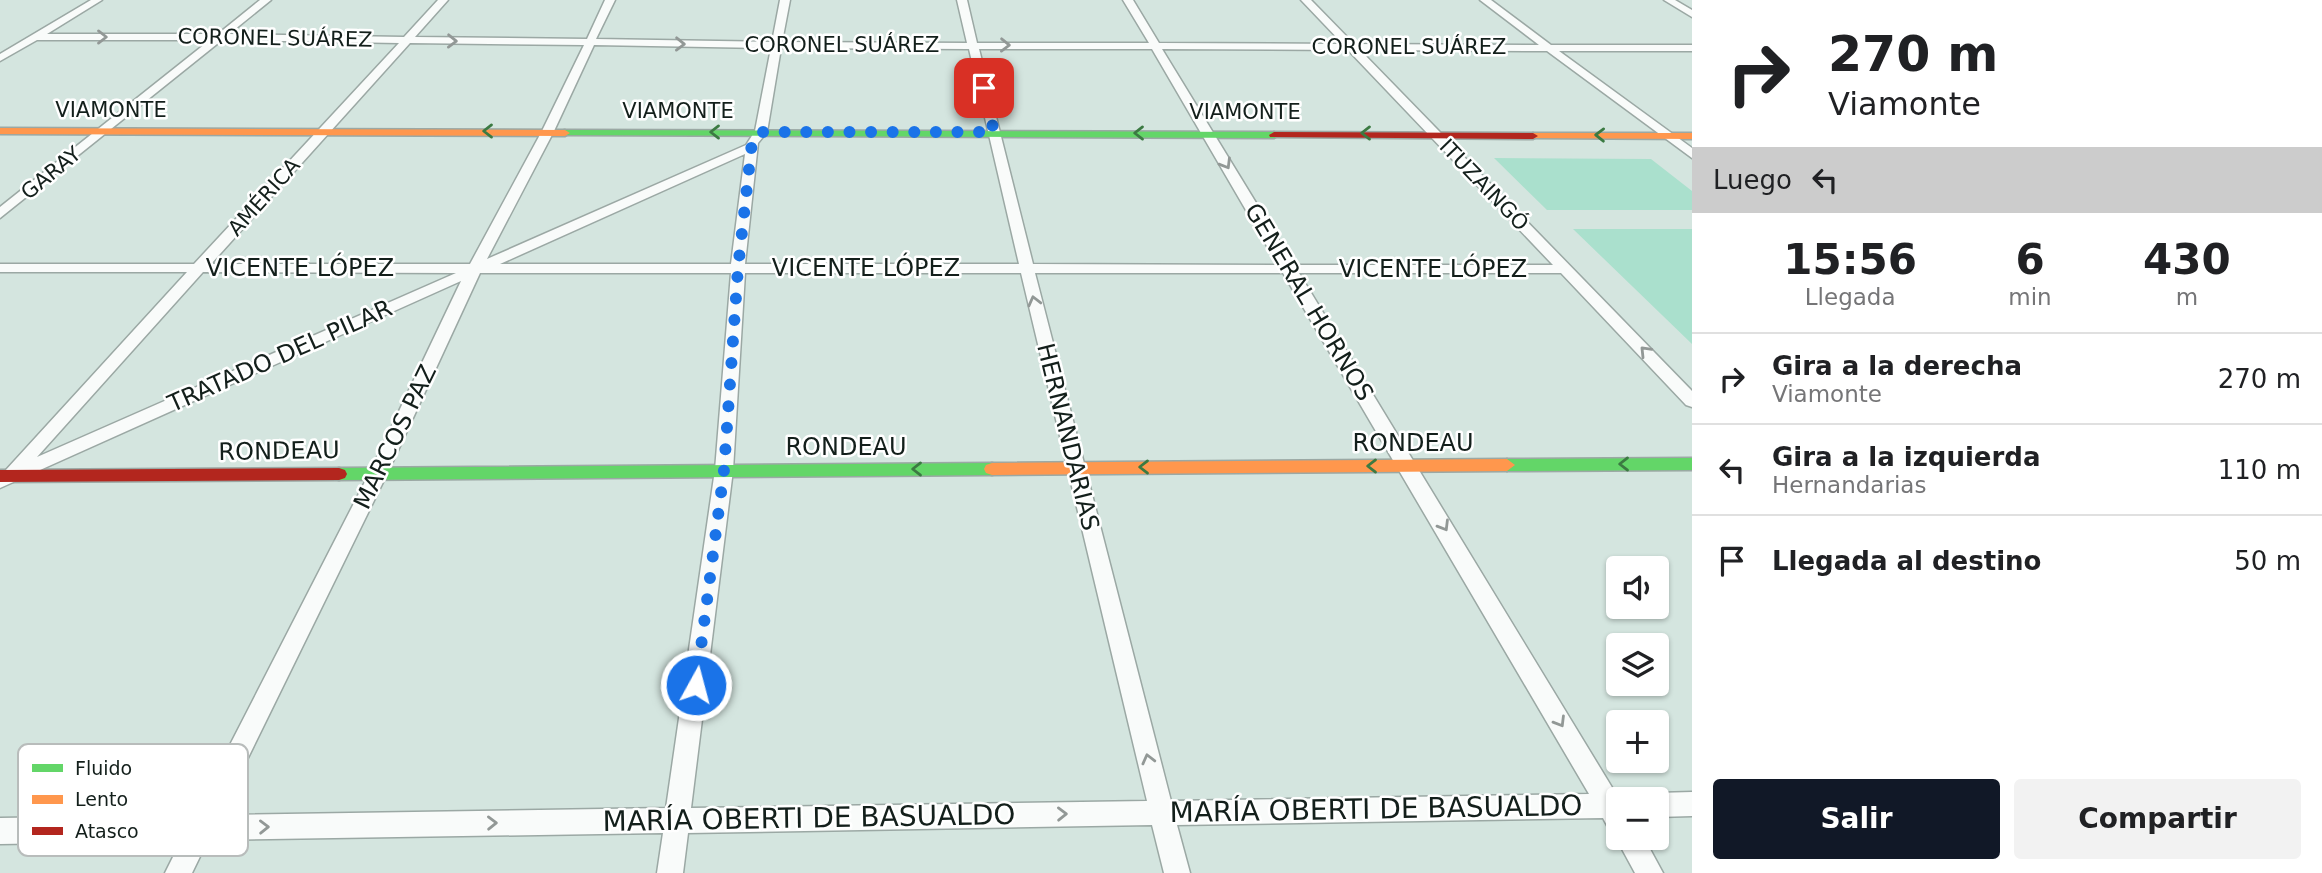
<!DOCTYPE html>
<html lang="es">
<head>
<meta charset="utf-8">
<style>
  body { margin:0; font-family:"DejaVu Sans",sans-serif; background:#f2f2f2; color:#202124; height:100vh; display:flex; flex-direction:column; font-size:26px; white-space:nowrap }
  * { box-sizing:border-box; margin:0 }
  p { font-size:23px; color:#757577 }
  .icon { flex:none; width:38px; height:38px; fill:none; stroke:currentColor; stroke-width:2; stroke-linecap:round; stroke-linejoin:round }
  .map { position:relative; flex:1; overflow:hidden }
  .side { display:flex; flex-direction:column; background:#fff; width:630px }
  .side>* { flex:none }
  .guide { background:#fff; color:#202124; overflow:hidden }
  .controls { position:absolute; left:1606px; top:556px; display:grid; gap:14px }
  .controls a { display:grid; place-items:center; width:63px; height:63px; border-radius:7px; background:#fff; box-shadow:0 2px 5px #0004; font-size:35px }
  .pin { position:absolute; display:grid; place-items:center; width:60px; height:60px; color:#fff; margin:-30px; border-radius:14px; box-shadow:0 4px 10px #0006 }
  .me { position:absolute; width:77px; margin:-38px; rotate:7deg; stroke-linejoin:round; filter:drop-shadow(0 0 5px #0008) }
  .turn { display:flex; align-items:center; gap:24px; height:147px; padding:0 21px; font-size:32px }
  .turn .icon { width:91px; height:91px; stroke-width:2.5 }
  .turn b { display:block; font-size:49px; line-height:60px }
  .then { display:flex; align-items:center; height:66px; padding:0 21px; background:#0003; gap:14px; font-size:26px }
  .eta { display:flex; justify-content:space-evenly; align-items:center; height:119px; text-align:center }
  .eta b { font-size:42px; font-weight:800; line-height:49px }
  .cta { display:flex; gap:14px; margin-top:auto; padding:14px 21px }
  .cta a { flex:1; height:80px; border-radius:7px; background:#111827; color:#fff; font-size:28px; font-weight:800; line-height:80px; text-align:center }
  .cta a+a { background:#f2f2f2; color:#202124 }
  ul { padding:0; list-style:none }
  li { display:flex; align-items:center; gap:21px; height:91px; padding:0 21px; border-top:2px solid #e0e0e0 }
  li div { flex:1 }
  li b { display:block; font-size:26px }
  li em { font-style:normal }
  main { display:flex; flex:1; min-height:0 }
  .map>svg:first-child { display:block }
</style>
</head>
<body>
<main>
<div class="map">
<svg width="1692" height="873" viewBox="0 0 1692 873">
  <rect width="100%" height="100%" fill="#d4e5df"/>
  <path fill="#aae0cd" d="M1494,158L1651,159L1692,191V210H1547Z
    M1573,229H1692V344Z"/>
  <g fill="none" stroke-linecap="round" stroke-linejoin="round">
    <defs>
      <path id="street" d="M91,0H102L47,34H218L260,0H271L229,34L404,37L438,0H448L415,37L587,39L605,0H615L596,39L772,42L780,0H790L782,42L967,43L957,0H967L977,43H1149L1123,0H1133L1159,43L1343,44L1301,0H1311L1354,44L1539,45L1480,0H1491L1551,45H1692V51H1559L1692,148V158L1547,51L1360,50L1692,391V407L1686,405L1561,273H1299L1616,794L1628,797L1629,800H1619V838H1644L1663,873H1635L1616,838L1618,834L1610,831L1603,818L1177,825L1190,873H1164L1152,825L688,833L683,873H657L663,833L208,840L192,873H165L181,841L0,844V818L194,815L370,472L461,281L0,488V473L5,471L187,272H0V264H194L399,43L222,40L0,218V207L210,40H37L0,61V54ZM410,43L584,45L542,131L470,264H211ZM594,45L771,48L755,131L746,145L487,259L554,131ZM781,48L969,49L1019,264H745L758,143L767,132ZM979,49H1152L1278,265L1033,264ZM1162,49L1348,50L1553,265H1294ZM745,154L731,264H500ZM203,272L456,273L37,457ZM480,273H731L715,470L666,808L220,815L388,472ZM745,273H1021L1147,801L691,808L733,470ZM1035,273H1283L1589,794L1171,801Z
        M1664,0H1675L1692,10V17Z
        M1692,792V816L1657,817V800H1647L1657,793Z"/>
      <path id="fast" d="M565,130L1274,132L1279,135L1274,138L561,135V131Z
        M1692,458V470L1507,471L1499,465L1507,459Z
        M992,463L998,465L1000,469L998,473L992,475L339,480L333,478L331,474L333,470L339,468Z"/>
      <path id="slow" d="M0,128L565,130L570,133L565,136L0,134Z
        M1533,133H1692V139L1529,138L1528,136Z
        M1507,459L1515,465L1507,471L992,475L986,473L984,469L986,465L992,463Z"/>
      <path id="jam" d="M1274,132L1533,133L1538,136L1533,139L1270,137L1269,135Z
        M339,468L345,470L347,474L345,478L339,480L0,482V470Z"/>
    </defs>
    <use href="#street" stroke="#9ba8a4" stroke-width="3"/>
    <use href="#fast" stroke="#9ba8a4" stroke-width="3"/>
    <use href="#slow" stroke="#9ba8a4" stroke-width="3"/>
    <use href="#jam" stroke="#9ba8a4" stroke-width="3"/>
    <use href="#street" fill="#f9fbfa" fill-rule="evenodd"/>
    <use href="#fast" fill="#63d668" fill-rule="evenodd"/>
    <use href="#slow" fill="#ff974d" fill-rule="evenodd"/>
    <use href="#jam" fill="#b3261e" fill-rule="evenodd"/>
  </g>
  <defs><path id="oneway-chevron" d="M-2-3.5L2.5 0L-2 3.5" fill="none" stroke-width="1.6" stroke-linecap="round" stroke-linejoin="round" transform="scale(1.75)"/></defs>
  <g stroke="#929896">
    <use href="#oneway-chevron" transform="translate(102 37)"/>
    <use href="#oneway-chevron" transform="translate(452 41) rotate(1)"/>
    <use href="#oneway-chevron" transform="translate(680 44) rotate(1)"/>
    <use href="#oneway-chevron" transform="translate(1005 45) rotate(1)"/>
    <use href="#oneway-chevron" transform="translate(1226 164) rotate(59)"/>
    <use href="#oneway-chevron" transform="translate(1034 301) rotate(-104)"/>
    <use href="#oneway-chevron" transform="translate(1645 351) rotate(-134)"/>
    <use href="#oneway-chevron" transform="translate(1444 526) rotate(59)"/>
    <use href="#oneway-chevron" transform="translate(1560 722) rotate(59)"/>
    <use href="#oneway-chevron" transform="translate(1148 759) rotate(-104)"/>
    <use href="#oneway-chevron" transform="translate(1062 814) rotate(-1)"/>
    <use href="#oneway-chevron" transform="translate(492 823) rotate(-1)"/>
    <use href="#oneway-chevron" transform="translate(264 827) rotate(-1)"/>
  </g>
  <g stroke="#3b7a42">
    <use href="#oneway-chevron" transform="translate(488 131) rotate(-180)"/>
    <use href="#oneway-chevron" transform="translate(715 132) rotate(-180)"/>
    <use href="#oneway-chevron" transform="translate(1139 133) rotate(-180)"/>
    <use href="#oneway-chevron" transform="translate(1366 133) rotate(-180)"/>
    <use href="#oneway-chevron" transform="translate(1600 135) rotate(-179)"/>
    <use href="#oneway-chevron" transform="translate(1624 464) rotate(180)"/>
    <use href="#oneway-chevron" transform="translate(1372 466) rotate(180)"/>
    <use href="#oneway-chevron" transform="translate(1144 467) rotate(180)"/>
    <use href="#oneway-chevron" transform="translate(917 469) rotate(180)"/>
  </g>
  <g fill="none" stroke-linecap="round" stroke-linejoin="round">
    <path stroke="#1a73e8" stroke-width="12" stroke-dasharray="0 21.6" d="M696,685L724,470L738,268L752,142L761,132H994L984,88"/>
  </g>
  <g text-anchor="middle" dominant-baseline="central" stroke-width="5" stroke-linejoin="round" paint-order="stroke">
    <g font-size="21" fill="#131f1b" stroke="#fff">
      <text transform="translate(275 38) rotate(1)">CORONEL SUÁREZ</text>
      <text x="842" y="45">CORONEL SUÁREZ</text>
      <text x="1409" y="47">CORONEL SUÁREZ</text>
      <text x="111" y="110">VIAMONTE</text>
      <text x="678" y="111">VIAMONTE</text>
      <text x="1245" y="112">VIAMONTE</text>
      <text transform="translate(51 173) rotate(-39)">GARAY</text>
      <text transform="translate(1484 185) rotate(46)">ITUZAINGÓ</text>
      <text transform="translate(264 197) rotate(-48)">AMÉRICA</text>
    </g>
    <g font-size="24" fill="#131f1b" stroke="#fff">
      <text x="300" y="268">VICENTE LÓPEZ</text>
      <text x="866" y="268">VICENTE LÓPEZ</text>
      <text x="1433" y="269">VICENTE LÓPEZ</text>
      <text transform="translate(1309 302) rotate(59)">GENERAL HORNOS</text>
      <text transform="translate(280 356) rotate(-24)">TRATADO DEL PILAR</text>
      <text transform="translate(395 437) rotate(-64)">MARCOS PAZ</text>
      <text transform="translate(1068 437) rotate(76)">HERNANDARIAS</text>
      <text x="1413" y="443">RONDEAU</text>
      <text x="846" y="447">RONDEAU</text>
      <text transform="translate(279 451) rotate(-1)">RONDEAU</text>
    </g>
    <g font-size="28" fill="#131f1b" stroke="#fff">
      <text transform="translate(1376 809) rotate(-1)">MARÍA OBERTI DE BASUALDO</text>
      <text transform="translate(809 818) rotate(-1)">MARÍA OBERTI DE BASUALDO</text>
    </g>
  </g>
  <rect x="18" y="744" width="230" height="112" rx="10" fill="#fff" stroke="#b8bcbb" stroke-width="2"/>
  <rect x="32" y="764" width="31" height="8" fill="#63d668"/>
  <rect x="32" y="795" width="31" height="9" fill="#ff974d"/>
  <rect x="32" y="827" width="31" height="8" fill="#b3261e"/>
  <g font-size="19" fill="#131f1b">
    <text x="75" y="775">Fluido</text>
    <text x="75" y="806">Lento</text>
    <text x="75" y="838">Atasco</text>
  </g>
</svg>
<div class="controls">
<a><svg class="icon" aria-label="sound" viewBox="0 0 24 24"><path d="M4 9h4l5-4v14l-5-4H4zM17 9q2 3 0 6"/></svg></a>
<a><svg class="icon" aria-label="layers" viewBox="0 0 24 24"><path d="M12 4l9 5-9 5-9-5zM3 14l9 5 9-5"/></svg></a>
<a>+</a>
<a>−</a>
</div>
<div class="pin" style="left:984px;top:88px;background:#d93025"><svg class="icon" aria-label="arrive" viewBox="0 0 24 24"><path d="M6 21V4h12l-3 4 3 4H6"/></svg></div>
<svg class="me" style="left:696px;top:685px" viewBox="-20 -20 40 40"><circle r="17" fill="#1a73e8" stroke="#fff" stroke-width="3"/><path d="M0-11L8 9 0 5-8 9z" fill="#fff"/></svg>
</div>
<section class="side">
<div class="guide">
<div class="turn"><svg class="icon" aria-label="right" viewBox="0 0 24 24"><path d="M7 20v-9h11M14 6l5 5-5 5"/></svg><div><b>270 m</b>Viamonte</div></div>
<div class="then">Luego<svg class="icon" aria-label="left" viewBox="0 0 24 24"><path d="M17 20v-9H6M10 6l-5 5 5 5"/></svg></div>
</div>
<div class="eta">
<div><b>15:56</b><p>Llegada</p></div>
<div><b>6</b><p>min</p></div>
<div><b>430</b><p>m</p></div>
</div>
<ul>
<li><svg class="icon" aria-label="right" viewBox="0 0 24 24"><path d="M7 20v-9h11M14 6l5 5-5 5"/></svg><div><b>Gira a la derecha</b><p>Viamonte</p></div><em>270 m</em></li>
<li><svg class="icon" aria-label="left" viewBox="0 0 24 24"><path d="M17 20v-9H6M10 6l-5 5 5 5"/></svg><div><b>Gira a la izquierda</b><p>Hernandarias</p></div><em>110 m</em></li>
<li><svg class="icon" aria-label="arrive" viewBox="0 0 24 24"><path d="M6 21V4h12l-3 4 3 4H6"/></svg><div><b>Llegada al destino</b></div><em>50 m</em></li>
</ul>
<div class="cta"><a>Salir</a><a>Compartir</a></div>
</section>
</main>
</body>
</html>
